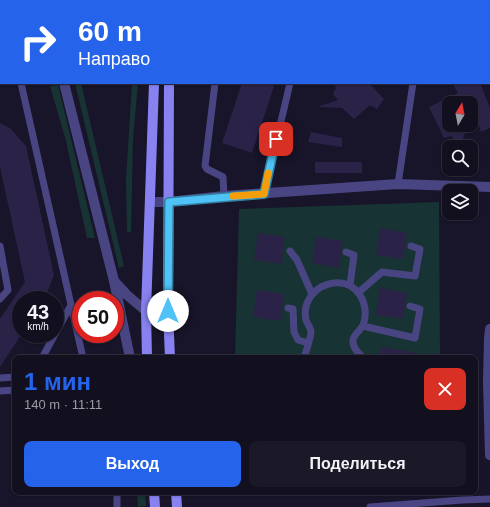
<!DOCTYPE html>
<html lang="ru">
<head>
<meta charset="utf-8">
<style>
  body { margin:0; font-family:Helvetica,sans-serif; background:#1b1828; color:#f1f3f6; height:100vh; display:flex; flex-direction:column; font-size:15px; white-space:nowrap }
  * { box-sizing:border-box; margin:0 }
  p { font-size:13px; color:#9c9ca4 }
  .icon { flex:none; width:22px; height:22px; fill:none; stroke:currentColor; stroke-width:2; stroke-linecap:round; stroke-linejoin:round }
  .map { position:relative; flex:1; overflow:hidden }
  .side { position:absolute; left:12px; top:355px; width:466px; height:140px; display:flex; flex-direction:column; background:#120f1f; border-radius:8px; box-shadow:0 1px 3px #0004,0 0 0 1px #312f3d }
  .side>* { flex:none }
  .hud { position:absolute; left:0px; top:0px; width:490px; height:84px; box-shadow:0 1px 3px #0004,0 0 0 1px #312f3d; background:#2563eb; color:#fff; overflow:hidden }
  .needle { width:26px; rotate:10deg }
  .controls { position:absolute; left:442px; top:96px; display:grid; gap:8px }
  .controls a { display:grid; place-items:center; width:36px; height:36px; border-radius:8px; background:#120f1f; box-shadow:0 1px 3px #0004,0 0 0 1px #312f3d; font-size:20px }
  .speed { position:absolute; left:12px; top:291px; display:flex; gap:8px; font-size:20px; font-weight:700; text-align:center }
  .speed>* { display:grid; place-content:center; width:52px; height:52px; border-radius:50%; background:#120f1f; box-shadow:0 1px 3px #0004,0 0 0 1px #312f3d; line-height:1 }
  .speed small { font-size:10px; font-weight:400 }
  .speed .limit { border:6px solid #d22; background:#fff; color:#111 }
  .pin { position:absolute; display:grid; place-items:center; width:34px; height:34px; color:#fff; margin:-17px; border-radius:8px; box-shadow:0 2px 6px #0006 }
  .me { position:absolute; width:44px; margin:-22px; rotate:0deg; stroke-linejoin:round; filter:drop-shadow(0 0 3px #0008) }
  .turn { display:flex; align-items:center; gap:14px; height:84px; padding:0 12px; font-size:18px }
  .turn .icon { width:52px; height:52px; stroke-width:2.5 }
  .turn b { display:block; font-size:28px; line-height:34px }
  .round { display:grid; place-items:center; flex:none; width:42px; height:42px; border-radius:8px; background:#1b1828 }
  .overview { display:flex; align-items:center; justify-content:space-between; height:68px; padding:0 12px }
  h1 { font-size:24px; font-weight:800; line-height:30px; color:#2563eb }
  .cta { display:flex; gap:8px; margin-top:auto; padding:8px 12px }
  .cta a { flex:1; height:46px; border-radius:8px; background:#2563eb; color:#fff; font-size:16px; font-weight:800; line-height:46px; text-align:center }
  .cta a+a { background:#1b1828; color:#f1f3f6 }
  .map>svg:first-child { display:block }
</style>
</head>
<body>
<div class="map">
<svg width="490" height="507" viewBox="0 0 490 507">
  <rect width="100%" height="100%" fill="#181429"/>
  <path fill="#183333" d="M75,83H81L124,266L119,268Z
    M132,83H138L133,139L131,232H127L126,179Z
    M58,85L95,238H87L66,141L50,86Z
    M439,202L440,358H235L239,209Z
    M137,492H145L146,506L138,507Z"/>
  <path fill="#2b2248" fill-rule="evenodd" d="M242,83H275L252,153L222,143Z
    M334,83H369L384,99L377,109L370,105L354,119L342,108L320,107V106L338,100L333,94L336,88Z
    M452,83H480L490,108V128L481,132L478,122L464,135L463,139L456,141L451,136L444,138L429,107L458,93ZM449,103H471V125H449Z
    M0,123L10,128L26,146L54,275L44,300H21V335L0,367V319L25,282L0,167Z
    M311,132L342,138V147L308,142Z
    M315,162H362V173H315Z
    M380,228L407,233L403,259L376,255Z
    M258,233L285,237L281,264L254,260Z
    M316,237L343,241L339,268L312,263Z
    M380,288L407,293L403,319L376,315Z
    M257,290L284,294L280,321L253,317Z
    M381,347L418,353L417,358H379Z"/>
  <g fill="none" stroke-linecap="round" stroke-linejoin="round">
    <path stroke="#494583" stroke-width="7" d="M45,0V1
      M231,1L232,0
      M310,1V0
      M426,1V0
      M0,78H1
      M21,83L83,358
      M215,83L205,166L207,169L223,177L224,196
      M398,184L413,83
      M264,194L290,83
      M0,246L8,290L0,299
      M290,251L297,260L312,294
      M346,252L354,255L350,285
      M359,292L382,272L415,276L420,249L411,246
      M288,308L293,309L294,332L298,340L308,343
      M363,326L415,338L420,309L410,306
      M42,358L71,305
      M304,358C306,351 311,338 311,331C310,327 307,323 306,320C302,301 316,285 334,283C357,280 371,305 363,325C361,330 354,334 353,340C352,348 359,353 363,358
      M0,378L15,377
      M0,391L15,390
      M117,507V492
      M370,507L462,500L490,499"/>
    <path stroke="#494583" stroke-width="10" d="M105,1V0
      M150,202H169L224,196L398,184L490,187
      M490,329L489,338L488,381L490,455"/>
    <path stroke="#494583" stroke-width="10" d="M19,0L20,1
      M64,83L114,281L130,358
      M114,281L127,295L146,311H168"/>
    <path stroke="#8882f1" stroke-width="10" d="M163,1V0
      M176,1L177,0
      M169,83L168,311L170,358
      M147,358L146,311L154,83
      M154,492L155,507
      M176,492L177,507"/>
  </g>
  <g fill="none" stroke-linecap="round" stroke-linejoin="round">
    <defs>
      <path id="route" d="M168,311L169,202L264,194L276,139"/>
    </defs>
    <use href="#route" stroke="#337fa1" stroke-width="10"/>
    <use href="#route" stroke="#4fc3f7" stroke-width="7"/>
    <path stroke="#f59e0b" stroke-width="7" d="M233,196L264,194L268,173"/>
  </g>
</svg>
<div class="controls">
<a><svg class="needle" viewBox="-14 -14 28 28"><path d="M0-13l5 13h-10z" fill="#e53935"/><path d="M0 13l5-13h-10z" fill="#9c9ca4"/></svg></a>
<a><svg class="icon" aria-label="search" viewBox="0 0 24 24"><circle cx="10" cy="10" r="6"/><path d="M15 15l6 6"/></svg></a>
<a><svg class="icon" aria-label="layers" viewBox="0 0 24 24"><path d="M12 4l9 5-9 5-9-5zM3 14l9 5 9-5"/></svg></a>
</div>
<div class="speed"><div>43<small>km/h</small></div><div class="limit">50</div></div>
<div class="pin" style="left:276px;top:139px;background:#d93025"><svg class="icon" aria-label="arrive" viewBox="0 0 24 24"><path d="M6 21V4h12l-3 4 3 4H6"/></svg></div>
<svg class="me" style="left:168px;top:311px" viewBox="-20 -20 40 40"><circle r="19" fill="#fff"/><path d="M0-13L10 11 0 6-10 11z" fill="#4fc3f7"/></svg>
<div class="hud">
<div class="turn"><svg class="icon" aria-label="right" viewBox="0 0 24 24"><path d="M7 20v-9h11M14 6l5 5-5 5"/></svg><div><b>60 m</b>Направо</div></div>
</div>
<section class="side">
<div class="overview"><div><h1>1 мин</h1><p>140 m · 11:11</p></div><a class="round" style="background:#d93025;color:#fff"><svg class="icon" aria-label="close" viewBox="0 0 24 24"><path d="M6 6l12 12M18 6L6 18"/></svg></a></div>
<div class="cta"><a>Выход</a><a>Поделиться</a></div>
</section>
</div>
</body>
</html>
